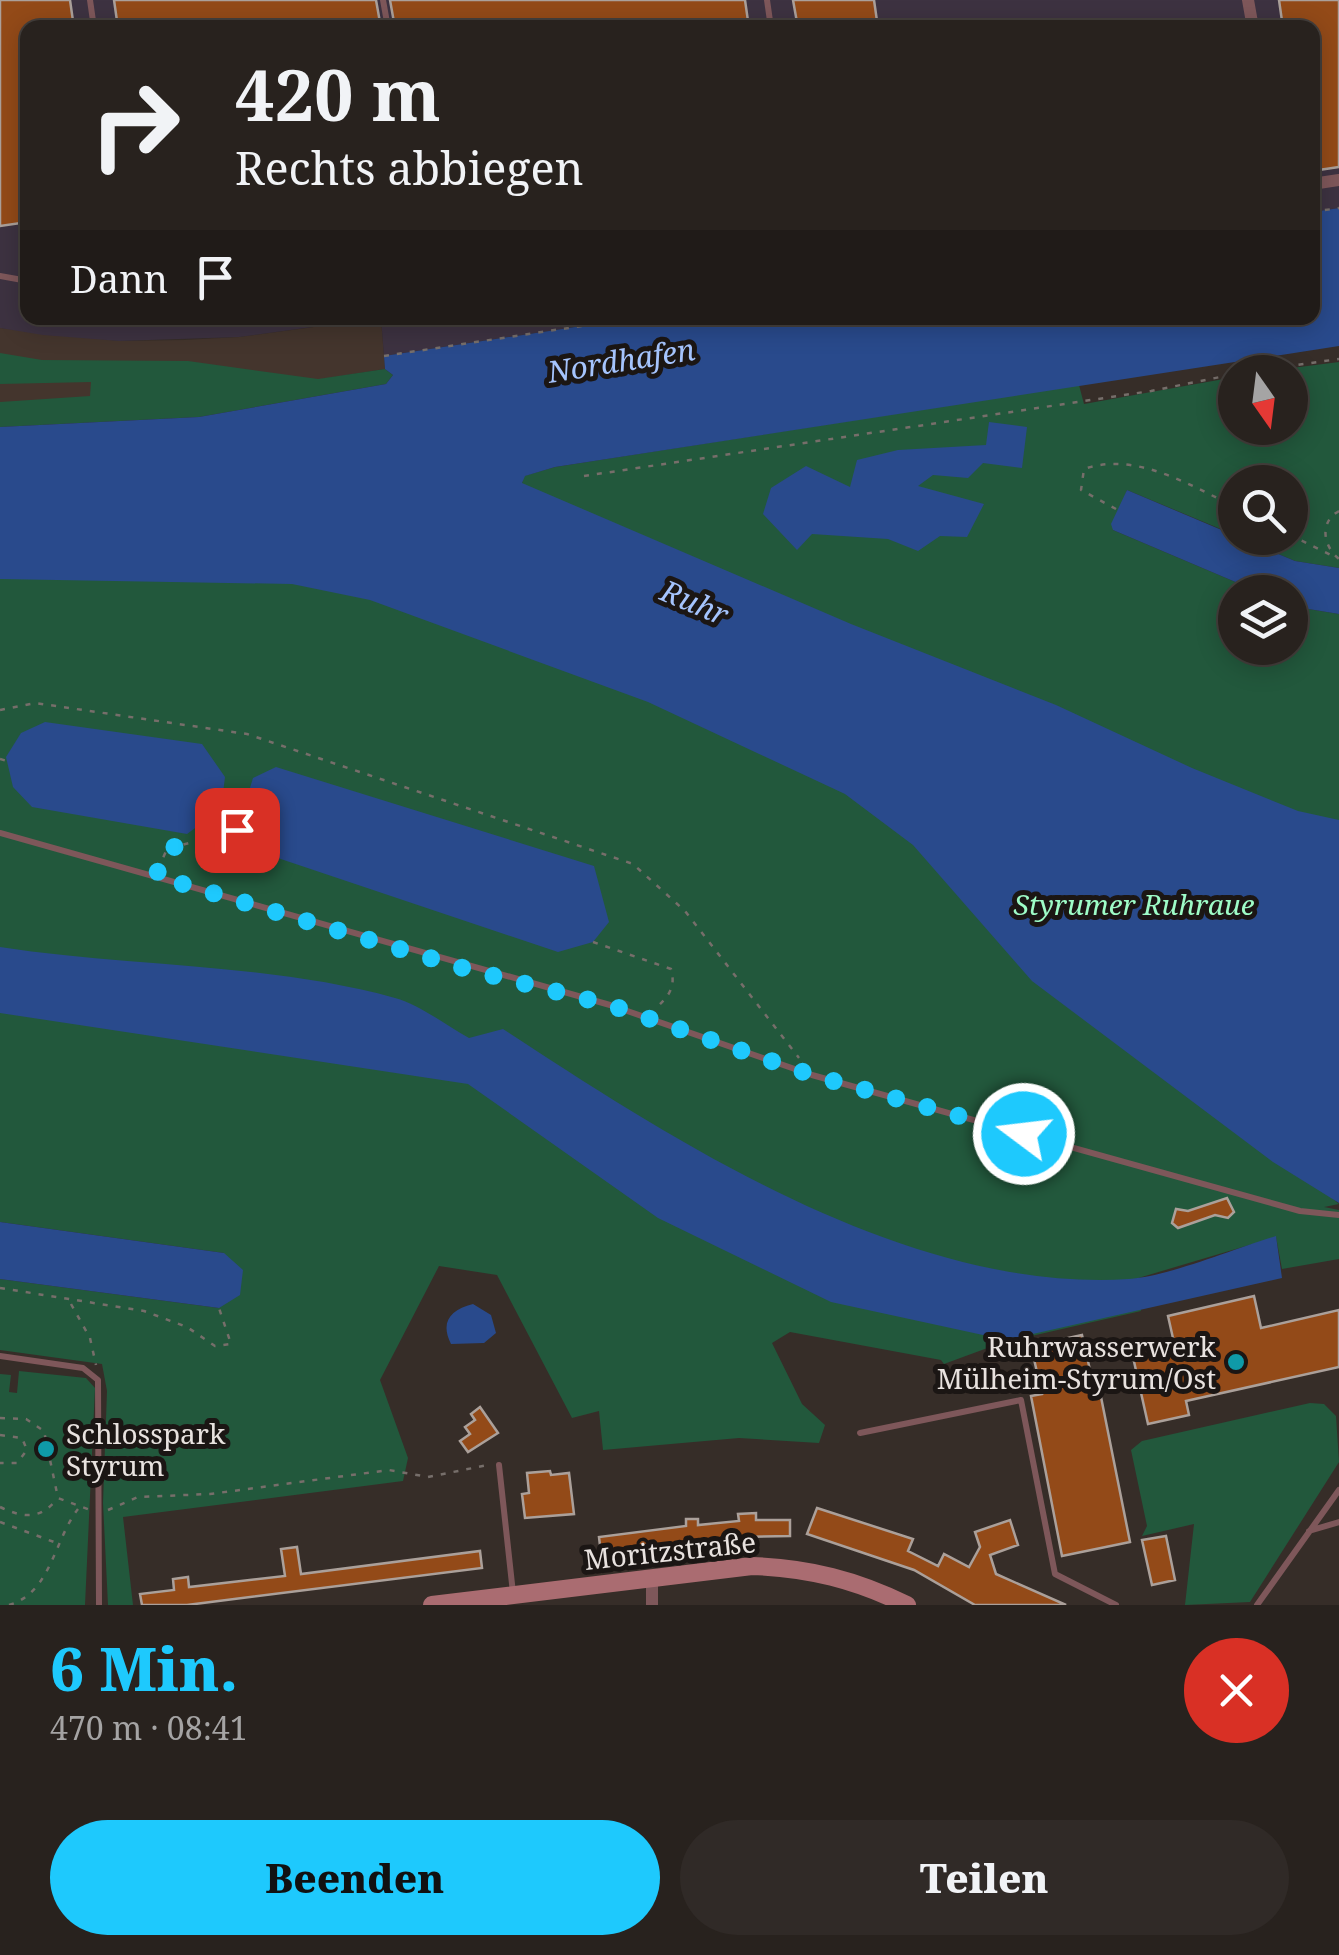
<!DOCTYPE html>
<html lang="de">
<head>
<meta charset="utf-8">
<style>
  body { margin:0; font-family:"Noto Serif",serif; background:#302a27; color:#f1f3f6; height:100vh; display:flex; flex-direction:column; font-size:38px; white-space:nowrap }
  * { box-sizing:border-box; margin:0 }
  p { font-size:32px; color:#a5a4a4 }
  .icon { flex:none; width:55px; height:55px; fill:none; stroke:currentColor; stroke-width:2; stroke-linecap:round; stroke-linejoin:round }
  .map { position:relative; height:1605px; overflow:hidden }
  .panel { display:flex; flex-direction:column; background:#28221e; flex:1 }
  .panel>* { flex:none }
  .top-card { position:absolute; left:20px; top:20px; width:1300px; height:305px; border-radius:20px; box-shadow:0 5px 25px #0003,0 0 0 2px #443f3c; background:#28221e; color:#f1f3f6; overflow:hidden }
  .needle { width:65px; rotate:166deg }
  .controls { position:absolute; left:1218px; top:355px; display:grid; gap:20px }
  .controls a { display:grid; place-items:center; width:90px; height:90px; border-radius:50%; background:#28221e; box-shadow:0 5px 25px #0003,0 0 0 2px #443f3c; font-size:50px }
  .pin { position:absolute; display:grid; place-items:center; width:85px; height:85px; color:#fff; margin:-42px; border-radius:20px; box-shadow:0 5px 15px #0006 }
  .me { position:absolute; width:110px; margin:-55px; rotate:285deg; stroke-linejoin:round; filter:drop-shadow(0 0 8px #0008) }
  .turn { display:flex; align-items:center; gap:35px; height:210px; padding:0 50px; font-size:45px }
  .turn .icon { width:130px; height:130px; stroke-width:2.5 }
  .turn b { display:block; font-size:70px; line-height:85px }
  .then { display:flex; align-items:center; height:95px; padding:0 50px; background:#0003; gap:20px; font-size:38px }
  .round { display:grid; place-items:center; flex:none; width:105px; height:105px; border-radius:52px; background:#302a27 }
  .headline { display:flex; align-items:center; justify-content:space-between; height:170px; padding:0 50px }
  h1 { font-size:60px; font-weight:800; line-height:75px; color:#1ec9fd }
  .action { display:flex; gap:20px; margin-top:auto; padding:20px 50px }
  .action a { flex:1; height:115px; border-radius:60px; background:#1ec9fd; color:#111; font-size:40px; font-weight:800; line-height:115px; text-align:center }
  .action a+a { background:#302a27; color:#f1f3f6 }
  .map>svg:first-child { display:block }
</style>
</head>
<body>
<div class="map">
<svg width="1339" height="1605" viewBox="0 0 1339 1605">
  <rect width="100%" height="100%" fill="#362d28"/>
  <path fill="#44352d" d="M381,318L385,369L203,398L0,408V328L119,341L184,340L239,337Z"/>
  <path fill="#3d3241" d="M0,0H1339V208L1313,212L1312,28H28V318H378L239,337L119,341L43,335L0,328Z
    M381,318H634L384,356Z"/>
  <path fill="#22583c" d="M0,353L42,360L188,361L318,379L385,369L393,375L386,384L199,417L0,427V402L90,396L91,382L0,384Z
    M1339,362V568L1295,561L1240,538H1290V482H1235V535L1127,490L1113,530L1259,592H1235V648H1290V606L1339,614V1196L1332,1198L1339,1204L1324,1207L1339,1210V1259L1282,1269L1276,1237L1135,1279L1141,1311L1001,1343L944,1364L941,1360L790,1332L772,1343L802,1404L825,1425L819,1443L739,1438L603,1450L599,1411L572,1418L497,1275L439,1266L380,1380L408,1458L403,1481L123,1517L133,1605H108L103,1503L107,1391L102,1364L0,1350V1279L219,1308L224,1253L0,1222V454L522,483L524,476L555,467L1079,385L1084,404L1235,377V428H1290V372H1261Z
    M19,1371L86,1378L95,1388L85,1605H0V1374L11,1375L9,1392L17,1393Z
    M1310,1403L1324,1404L1336,1416L1339,1462L1250,1602L1185,1605L1194,1524L1142,1536L1147,1526L1131,1450L1142,1441Z"/>
  <path fill="#294a8c" d="M1339,208V346L555,467L525,476L522,483L851,624L1056,705L1192,768L1298,811L1339,820V1203L1273,1162L1032,981L913,845L845,794L648,702L370,600L292,584L0,579V427L199,417L386,384L393,375L385,369L384,356L634,318H1312L1313,212Z
    M989,422L1027,427L1022,468L983,463L968,478L933,475L918,486L984,504L967,537L940,536L918,551L888,539L812,534L797,550L763,514L771,488L806,466L850,487L857,460L898,450L986,445Z
    M1127,490L1295,561L1339,568V614L1290,606V592H1259L1113,530L1111,524Z
    M45,722L202,744L225,777L221,809L187,834L32,807L13,787L6,757L21,733Z
    M276,767L594,866L609,922L593,942L558,952L257,851L237,830L253,778Z
    M0,947C130,967 268,963 395,998C420,1005 446,1025 469,1038L503,1029C680,1145 909,1293 1129,1279C1170,1276 1235,1248 1276,1236L1282,1278L1006,1340L831,1302L658,1218L468,1084L0,1013Z
    M0,1222L224,1253L243,1270L240,1295L219,1308L0,1279Z
    M473,1304L491,1315L496,1333L484,1343L451,1344C440,1322 450,1310 473,1304Z"/>
  <path fill="#934a18" stroke="#aba09a" stroke-width="2.5" d="M0,0H70L74,28H28V222L0,226Z
    M114,0H376L381,28H118Z
    M390,0H745L749,28H395Z
    M793,0H874L878,28H798Z
    M1279,0H1339V167L1312,171V28H1283Z
    M1227,1198L1234,1212L1228,1218L1215,1215L1178,1228L1172,1223L1176,1209L1188,1211Z
    M1254,1296L1261,1328L1339,1310V1367L1186,1401L1189,1415L1148,1424L1133,1357L1175,1347L1168,1316Z
    M1082,1335L1093,1383L1098,1382L1130,1542L1062,1556L1031,1396L1042,1394L1031,1346Z
    M480,1407L498,1433L468,1452L460,1441L470,1434L465,1427L475,1420L471,1414Z
    M550,1471L551,1475L569,1473L574,1514L525,1518L522,1494L529,1493L527,1473Z
    M817,1508L913,1539L908,1551L938,1566L944,1554L969,1567L980,1547L975,1532L1010,1520L1018,1545L990,1555L996,1574L1066,1605H975L914,1570L807,1534Z
    M756,1513V1520H790V1536L739,1537L601,1554L599,1537L686,1526V1519H698V1525L739,1521L738,1514Z
    M1166,1536L1175,1580L1152,1585L1142,1540Z
    M297,1547L301,1574L480,1551L482,1568L187,1605H142L140,1594L174,1590L173,1579L188,1577L189,1587L285,1576L281,1549Z"/>
  <g fill="none" stroke-linecap="round" stroke-linejoin="round">
    <path stroke="#766e6a" stroke-width="2.5" stroke-dasharray="5 8" stroke-linecap="butt" d="M1312,212L1339,208
      M423,325L452,318
      M384,356L634,318
      M1247,372L1339,359
      M584,476L1151,391L1235,374
      M1116,509L1081,490L1084,469C1135,451 1190,485 1235,507
      M1339,511C1319,522 1323,546 1339,559
      M1290,535L1333,556
      M0,710L35,703L247,734L633,864L685,911L799,1058
      M0,759L7,761
      M158,869L167,849L237,830
      M593,942L671,969C676,987 669,996 656,1008
      M0,1288L144,1311L187,1327L215,1346L231,1344L219,1308
      M71,1304L90,1338L96,1365
      M0,1418L26,1419L44,1431L58,1498L90,1510
      M0,1435L22,1438L27,1450L17,1463H0
      M0,1507C23,1518 40,1520 57,1499
      M108,1510L138,1497L210,1494L389,1470L428,1477L488,1465
      M0,1522L54,1542
      M9,1605C51,1593 54,1540 78,1509"/>
    <path stroke="#7e575a" stroke-width="6" d="M90,0L94,28
      M383,0L388,28
      M767,0L771,28
      M0,276L28,281
      M0,833L610,1005L812,1075L1300,1211L1339,1215
      M0,1356L83,1368L98,1380L99,1605
      M860,1433L1021,1400L1055,1574L1116,1605
      M499,1465L513,1593
      M1309,1531L1339,1522
      M1257,1605L1339,1490"/>
    <path stroke="#7e575a" stroke-width="12" d="M1248,0L1253,28
      M1312,184L1339,180
      M652,1580V1605"/>
    <path stroke="#aa6c71" stroke-width="18" d="M432,1605L752,1566C809,1568 856,1580 907,1605"/>
  </g>
  <g fill="none" stroke-linecap="round" stroke-linejoin="round">
    <path stroke="#1ec9fd" stroke-width="18" stroke-dasharray="0 32.4" d="M237,830L167,849L156,876L470,970L610,1005L812,1075L1024,1134"/>
  </g>
  <g fill="#0f9aa8" stroke="#1b1614" stroke-width="4">
    <circle cx="1236" cy="1362" r="10"/>
    <circle cx="46" cy="1449" r="10"/>
  </g>
  <g text-anchor="middle" dominant-baseline="central" stroke-width="10" stroke-linejoin="round" paint-order="stroke">
    <g font-size="28" font-style="italic" fill="#9efcc7" stroke="#1b1614">
      <text x="1134" y="904">Styrumer Ruhraue</text>
    </g>
    <g font-size="28" fill="#e8e2df" stroke="#1b1614" text-anchor="end">
      <text x="1216" y="1346">Ruhrwasserwerk<tspan x="1216" dy="32">Mülheim-Styrum/Ost</tspan></text>
      <text x="66" y="1433" text-anchor="start">Schlosspark<tspan x="66" dy="32">Styrum</tspan></text>
    </g>
    <g font-size="28" fill="#e8e2df" stroke="#1b1614">
      <text transform="translate(670 1550) rotate(-6)">Moritzstraße</text>
    </g>
    <g font-size="30" font-style="italic" fill="#a5c4fd" stroke="#1b1614">
      <text transform="translate(621 360) rotate(-9)">Nordhafen</text>
      <text transform="translate(695 602) rotate(23)">Ruhr</text>
    </g>
  </g>
</svg>
<div class="controls">
<a><svg class="needle" viewBox="-14 -14 28 28"><path d="M0-13l5 13h-10z" fill="#e53935"/><path d="M0 13l5-13h-10z" fill="#a5a4a4"/></svg></a>
<a><svg class="icon" aria-label="search" viewBox="0 0 24 24"><circle cx="10" cy="10" r="6"/><path d="M15 15l6 6"/></svg></a>
<a><svg class="icon" aria-label="layers" viewBox="0 0 24 24"><path d="M12 4l9 5-9 5-9-5zM3 14l9 5 9-5"/></svg></a>
</div>
<div class="pin" style="left:237px;top:830px;background:#d93025"><svg class="icon" aria-label="arrive" viewBox="0 0 24 24"><path d="M6 21V4h12l-3 4 3 4H6"/></svg></div>
<svg class="me" style="left:1024px;top:1134px" viewBox="-20 -20 40 40"><circle r="17" fill="#1ec9fd" stroke="#fff" stroke-width="3"/><path d="M0-11L8 9 0 5-8 9z" fill="#fff"/></svg>
<div class="top-card">
<div class="turn"><svg class="icon" aria-label="right" viewBox="0 0 24 24"><path d="M7 20v-9h11M14 6l5 5-5 5"/></svg><div><b>420 m</b>Rechts abbiegen</div></div>
<div class="then">Dann<svg class="icon" aria-label="arrive" viewBox="0 0 24 24"><path d="M6 21V4h12l-3 4 3 4H6"/></svg></div>
</div>
</div>
<section class="panel">
<div class="headline"><div><h1>6 Min.</h1><p>470 m · 08:41</p></div><a class="round" style="background:#d93025;color:#fff"><svg class="icon" aria-label="close" viewBox="0 0 24 24"><path d="M6 6l12 12M18 6L6 18"/></svg></a></div>
<div class="action"><a>Beenden</a><a>Teilen</a></div>
</section>
</body>
</html>
